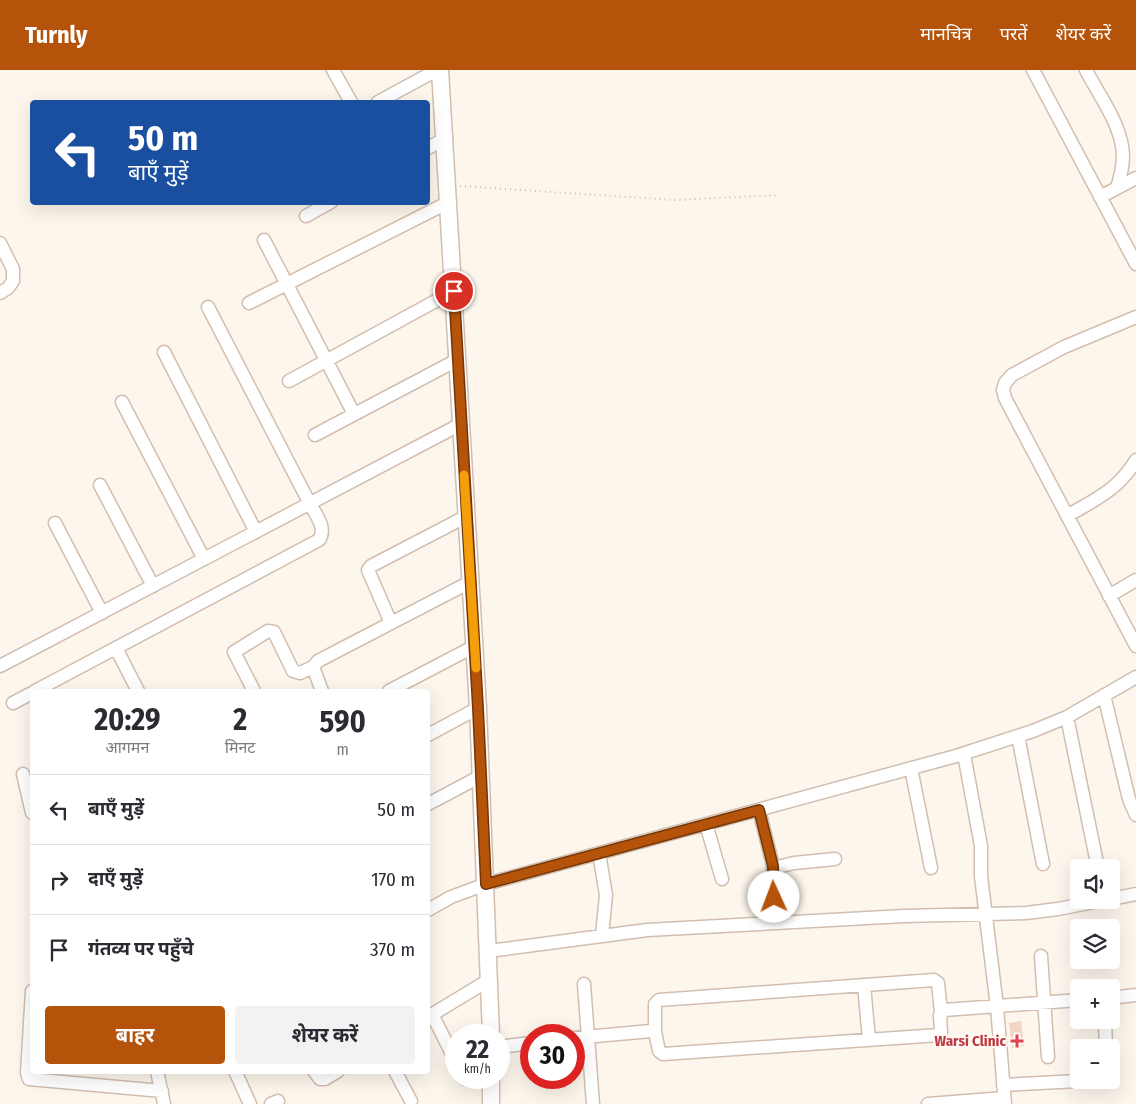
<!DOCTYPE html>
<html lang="hi">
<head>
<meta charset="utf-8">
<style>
  body { margin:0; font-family:"Fira Sans Condensed","Noto Sans Devanagari",sans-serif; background:#f2f2f3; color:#2b2b33; height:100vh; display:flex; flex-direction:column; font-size:19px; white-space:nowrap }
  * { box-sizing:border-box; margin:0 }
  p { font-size:16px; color:#7c7c81 }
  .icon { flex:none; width:28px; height:28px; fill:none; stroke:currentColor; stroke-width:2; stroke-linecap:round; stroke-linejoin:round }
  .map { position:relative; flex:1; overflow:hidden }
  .panel { position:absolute; left:30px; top:619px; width:400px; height:385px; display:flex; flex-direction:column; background:#fff; border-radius:5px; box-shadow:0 5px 20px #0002 }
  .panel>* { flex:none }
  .guide { position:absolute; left:30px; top:30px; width:400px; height:105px; border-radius:5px; box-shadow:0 5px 20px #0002; background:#1a4fa0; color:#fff; overflow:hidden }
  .fabs { position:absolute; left:1070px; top:789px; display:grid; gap:10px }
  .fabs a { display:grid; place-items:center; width:50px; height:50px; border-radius:5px; background:#fff; box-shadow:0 5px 20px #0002; font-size:25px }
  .speed { position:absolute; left:445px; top:954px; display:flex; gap:10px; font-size:25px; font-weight:700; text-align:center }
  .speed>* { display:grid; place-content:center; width:65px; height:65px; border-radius:50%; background:#fff; box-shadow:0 5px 20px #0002; line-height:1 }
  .speed small { font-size:12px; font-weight:400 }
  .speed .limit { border:8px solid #d22; background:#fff; color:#111 }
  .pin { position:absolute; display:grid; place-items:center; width:42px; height:42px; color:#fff; margin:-21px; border:2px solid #fff; border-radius:50%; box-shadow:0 1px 5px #0007 }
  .me { position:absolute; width:55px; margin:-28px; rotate:358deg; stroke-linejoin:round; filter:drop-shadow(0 0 4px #0008) }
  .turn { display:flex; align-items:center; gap:18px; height:105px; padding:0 15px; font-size:22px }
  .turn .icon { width:65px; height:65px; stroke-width:2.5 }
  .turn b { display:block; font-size:35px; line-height:42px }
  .eta { display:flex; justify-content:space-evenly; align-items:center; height:85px; text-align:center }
  .eta b { font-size:30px; font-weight:700; line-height:35px }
  .primary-button { display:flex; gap:10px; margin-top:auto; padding:10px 15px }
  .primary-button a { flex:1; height:58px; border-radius:5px; background:#b45309; color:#fff; font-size:20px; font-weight:700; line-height:58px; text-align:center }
  .primary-button a+a { background:#f2f2f3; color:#2b2b33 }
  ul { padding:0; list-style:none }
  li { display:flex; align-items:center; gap:15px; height:70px; padding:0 15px; border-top:1px solid #e1e1e2 }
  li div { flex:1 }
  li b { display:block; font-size:19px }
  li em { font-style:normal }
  header { display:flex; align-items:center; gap:30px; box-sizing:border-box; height:70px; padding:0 25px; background:#b45309; color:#fff }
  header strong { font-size:24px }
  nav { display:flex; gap:28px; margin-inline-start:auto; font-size:18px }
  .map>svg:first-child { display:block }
</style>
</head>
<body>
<header>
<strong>Turnly</strong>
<nav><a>मानचित्र</a><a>परतें</a><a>शेयर करें</a></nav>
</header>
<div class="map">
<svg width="1136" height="1034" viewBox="0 0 1136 1034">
  <rect width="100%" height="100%" fill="#fdf6ec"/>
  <path fill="#f3d5c3" d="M1021,951L1024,976L1012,978L1009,953Z"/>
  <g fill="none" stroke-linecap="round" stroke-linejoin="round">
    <defs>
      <path id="minor" d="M333,0L351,32
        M1033,0L1136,194
        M1086,0C1099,26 1123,56 1123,87C1123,97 1120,108 1117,118
        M378,32L437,0
        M428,78L446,68
        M1100,127L1136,108
        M306,146L331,132
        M264,170L354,344
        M0,173L13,199V211L8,218L0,223
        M249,233L449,132
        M1136,247L1064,277L1012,305L1005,313L1003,320L1005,328L1136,576
        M164,282L256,462
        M289,311L454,221
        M122,332L204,489
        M315,365L457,290
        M100,415L153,516
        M1067,446C1096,429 1118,420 1136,390
        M55,453L102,543
        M1109,526L1136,510
        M391,553L368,500L371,496L467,446
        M116,578L138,621
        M0,596L461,354
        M35,621L319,470C327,458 316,445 310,434L208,237
        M254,621L234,582L268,561L274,562L293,601L300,603L313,597
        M322,621L313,597L318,591L470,512
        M389,621L475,576
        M1104,625L1129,729L1136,745
        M13,633L32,623
        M1067,647L1098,798
        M428,665L478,638
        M1018,666L1043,794
        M964,684L981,776V806L997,937L1005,1034
        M911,698L931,798
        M23,704L32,743
        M428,734L481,706
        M759,740L773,796V853
        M706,754L722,809
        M599,783L606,825L602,865
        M773,798L794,793L835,789
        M1111,829L1136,824
        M428,840L451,827L486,814L956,686L1033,661L1067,647L1136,607
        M489,881L647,860L904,846L1026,843L1058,839L1104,830
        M1041,886L1048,987
        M584,914L593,1034
        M864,915L869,970
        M32,921L27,1003L29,1009L162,1021
        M1111,928L1136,925
        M432,944L456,992
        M428,947L489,910
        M1105,950L1106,978
        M655,962V934L659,930L934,910L938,913L941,942
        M574,968L651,961L655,962L659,981L663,984L939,965L941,962L940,945L944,940L1079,930
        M499,977L531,973
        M157,1001L164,1034
        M235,1001L250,1034
        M314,1001L320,1009H325L338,1001
        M395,1001L411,1031
        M464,1008L465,1009
        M1003,1015L1097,1010
        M271,1034L278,1031
        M928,1034L1004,1028"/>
      <path id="tertiary" d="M440,0L478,638L491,965
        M491,1034V1008"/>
    </defs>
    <use href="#minor" stroke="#d1beb0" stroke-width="15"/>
    <use href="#tertiary" stroke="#d1beb0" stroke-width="19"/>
    <path stroke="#d9b8a5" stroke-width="2" stroke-dasharray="1 4" stroke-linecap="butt" d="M460,116L675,130L779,125"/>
    <use href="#minor" stroke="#fff" stroke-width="12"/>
    <use href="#tertiary" stroke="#fff" stroke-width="16"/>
  </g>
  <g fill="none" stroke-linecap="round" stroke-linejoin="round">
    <defs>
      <path id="route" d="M454,221L478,638L486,814L759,740L773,796L774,827"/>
    </defs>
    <use href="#route" stroke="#753606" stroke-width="12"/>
    <use href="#route" stroke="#b45309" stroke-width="9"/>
    <path stroke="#f59e0b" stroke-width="9" d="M464,405L476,598"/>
  </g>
  <path fill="#e0444e" stroke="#fffaf3" stroke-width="2" d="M1014.5 963.5h5v5h5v5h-5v5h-5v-5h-5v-5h5z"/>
  <g text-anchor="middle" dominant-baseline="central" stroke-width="4" stroke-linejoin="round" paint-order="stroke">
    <g font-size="15" font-weight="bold" fill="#be3a42" stroke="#fffaf3" text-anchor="end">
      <text x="1006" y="971">Warsi Clinic</text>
    </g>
  </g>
</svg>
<div class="fabs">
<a><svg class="icon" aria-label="sound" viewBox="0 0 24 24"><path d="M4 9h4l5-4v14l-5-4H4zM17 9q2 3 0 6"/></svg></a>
<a><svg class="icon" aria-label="layers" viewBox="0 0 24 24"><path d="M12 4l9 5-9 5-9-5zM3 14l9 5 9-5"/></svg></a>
<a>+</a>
<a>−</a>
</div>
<div class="speed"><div>22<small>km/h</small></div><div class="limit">30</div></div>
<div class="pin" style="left:454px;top:221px;background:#d93025"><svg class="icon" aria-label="arrive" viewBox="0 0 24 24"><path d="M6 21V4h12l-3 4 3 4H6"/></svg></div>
<svg class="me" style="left:774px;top:827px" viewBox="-20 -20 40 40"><circle r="19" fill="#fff"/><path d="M0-13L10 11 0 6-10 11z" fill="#b45309"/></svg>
<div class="guide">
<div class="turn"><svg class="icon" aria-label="left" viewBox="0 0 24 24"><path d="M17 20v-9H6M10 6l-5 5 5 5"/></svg><div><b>50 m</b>बाएँ मुड़ें</div></div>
</div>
<section class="panel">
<div class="eta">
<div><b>20:29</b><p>आगमन</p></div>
<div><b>2</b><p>मिनट</p></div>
<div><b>590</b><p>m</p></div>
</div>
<ul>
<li><svg class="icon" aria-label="left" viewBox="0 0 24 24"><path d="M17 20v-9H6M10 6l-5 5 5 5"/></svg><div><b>बाएँ मुड़ें</b></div><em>50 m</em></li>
<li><svg class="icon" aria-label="right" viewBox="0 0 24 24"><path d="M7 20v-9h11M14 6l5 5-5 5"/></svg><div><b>दाएँ मुड़ें</b></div><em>170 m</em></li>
<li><svg class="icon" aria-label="arrive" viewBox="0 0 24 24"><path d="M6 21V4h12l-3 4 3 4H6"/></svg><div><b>गंतव्य पर पहुँचे</b></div><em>370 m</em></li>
</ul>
<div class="primary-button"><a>बाहर</a><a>शेयर करें</a></div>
</section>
</div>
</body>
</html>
